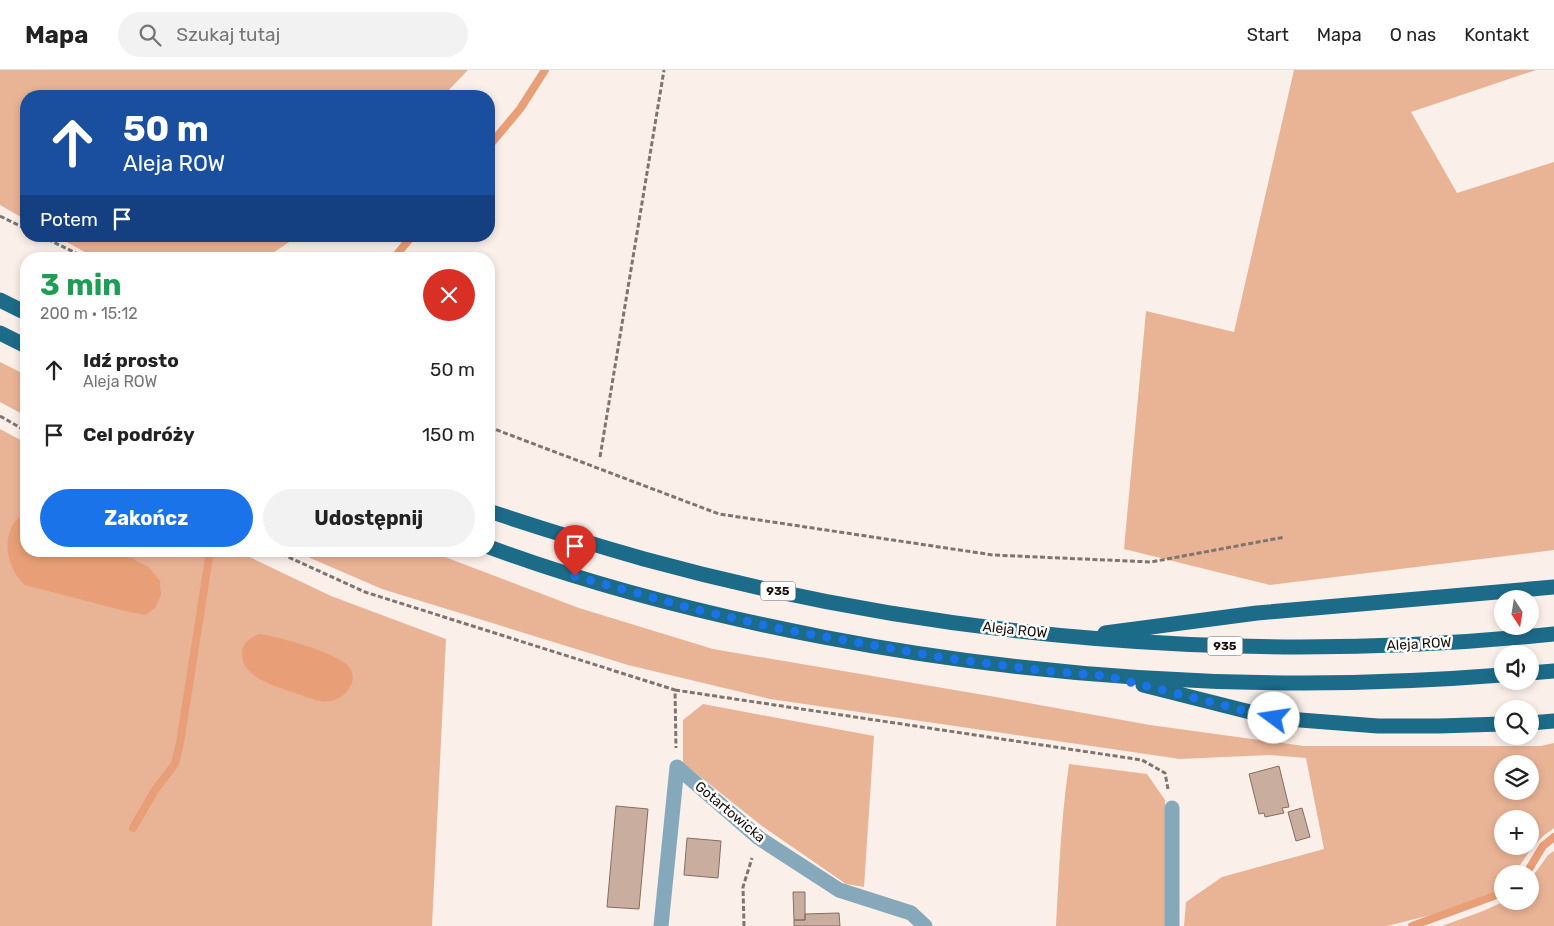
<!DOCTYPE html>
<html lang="pl">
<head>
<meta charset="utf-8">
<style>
  body { margin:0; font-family:Rubik,sans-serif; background:#f2f2f2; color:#222; height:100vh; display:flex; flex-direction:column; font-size:19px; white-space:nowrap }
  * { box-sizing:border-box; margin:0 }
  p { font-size:16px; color:#767676 }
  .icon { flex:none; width:28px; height:28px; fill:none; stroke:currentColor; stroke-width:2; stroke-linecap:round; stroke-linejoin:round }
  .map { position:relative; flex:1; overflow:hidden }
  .side { position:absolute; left:20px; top:182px; width:475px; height:305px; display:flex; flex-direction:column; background:#fff; border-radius:20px; box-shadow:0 2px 8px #0003 }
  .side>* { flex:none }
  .top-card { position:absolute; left:20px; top:20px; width:475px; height:152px; border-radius:20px; box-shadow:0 2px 8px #0003; background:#1a4fa0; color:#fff; overflow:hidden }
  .needle { width:32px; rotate:168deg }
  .buttons { position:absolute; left:1494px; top:520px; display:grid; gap:10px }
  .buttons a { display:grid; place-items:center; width:45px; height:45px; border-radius:50%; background:#fff; box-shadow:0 2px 8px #0003; font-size:25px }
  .pin { position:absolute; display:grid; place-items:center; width:42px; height:42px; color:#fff; margin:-51px -21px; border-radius:50% 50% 50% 0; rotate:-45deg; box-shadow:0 0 5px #0007 }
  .pin .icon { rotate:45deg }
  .me { position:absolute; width:55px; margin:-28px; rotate:284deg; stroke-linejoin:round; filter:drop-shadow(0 0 4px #0008) }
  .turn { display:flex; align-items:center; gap:18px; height:105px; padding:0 20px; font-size:22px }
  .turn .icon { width:65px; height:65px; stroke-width:2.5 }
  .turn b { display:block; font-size:35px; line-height:42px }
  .then { display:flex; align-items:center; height:48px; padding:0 20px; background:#0003; gap:10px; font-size:19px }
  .round { display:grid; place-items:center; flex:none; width:52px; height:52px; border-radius:26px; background:#f2f2f2 }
  .overview { display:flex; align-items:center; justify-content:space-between; height:85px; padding:0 20px }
  h1 { font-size:30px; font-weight:700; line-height:38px; color:#1e9e55 }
  .cta { display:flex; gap:10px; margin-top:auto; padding:10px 20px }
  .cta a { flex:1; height:58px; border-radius:30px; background:#1a73e8; color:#fff; font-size:20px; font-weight:700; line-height:58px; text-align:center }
  .cta a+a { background:#f2f2f2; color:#222 }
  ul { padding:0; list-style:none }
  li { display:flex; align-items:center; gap:15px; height:65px; padding:0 20px }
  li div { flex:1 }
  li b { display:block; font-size:19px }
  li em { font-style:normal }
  header { display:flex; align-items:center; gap:30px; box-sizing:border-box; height:70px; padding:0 25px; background:#fff; border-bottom:1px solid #e0e0e0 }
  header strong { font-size:24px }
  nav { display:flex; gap:28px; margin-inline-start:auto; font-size:18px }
  .search { width:350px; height:45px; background:#f2f2f2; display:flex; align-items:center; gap:12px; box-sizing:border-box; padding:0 18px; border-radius:28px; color:#767676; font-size:19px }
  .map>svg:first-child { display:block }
</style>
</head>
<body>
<header>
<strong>Mapa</strong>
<div class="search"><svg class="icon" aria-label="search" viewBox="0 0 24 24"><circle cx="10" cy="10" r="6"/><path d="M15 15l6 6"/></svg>Szukaj tutaj</div>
<nav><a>Start</a><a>Mapa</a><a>O nas</a><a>Kontakt</a></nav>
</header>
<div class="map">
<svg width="1554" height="856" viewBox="0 0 1554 856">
  <rect width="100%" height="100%" fill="#fbefe9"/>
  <path fill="#e9b396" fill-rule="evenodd" d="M0,0H468L443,26H26V150L0,135Z
    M1294,0H1536L1411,42L1457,123L1554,92V480L1270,515L1124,479L1146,241L1234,262Z
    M56,166H298L264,189H97Z
    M0,292L26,305V346L0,332Z
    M0,359L26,373V481H237L331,526L446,569L432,856H0Z
    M294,481H429L579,538L713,579L990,626L1150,655L1304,676H1541L1554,673V758L1542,767L1529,782L1514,804H1502V819L1431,845L1387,856H1184L1186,832L1222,807L1324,779L1306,688L1269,685L1180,689L770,629L628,595L382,519ZM1502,694H1530V721H1502ZM1502,749H1530V776H1502Z
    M703,634L874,666L864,817L846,814L762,756L683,693V650Z
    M1069,694L1147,704L1165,730V856H1056C1059,802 1061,748 1069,694Z
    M1554,781V856H1442L1483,841L1505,831H1530V810L1548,785Z"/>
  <path fill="#e89f77" d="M26,443V481H117L149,497L160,511L161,525L155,538L145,545L125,541L25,515C3,496 0,455 26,443Z
    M259,564C277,566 332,582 345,593C362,607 348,628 330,631C321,633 313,629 304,626C285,619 242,610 242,585C241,573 249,569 259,564Z"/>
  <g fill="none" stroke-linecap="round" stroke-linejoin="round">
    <path stroke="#e89f77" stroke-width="8" d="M489,76L520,39L545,0
      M393,189L412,166
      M133,758L155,720L175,694L180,673L210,481
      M1526,804L1543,776L1554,767
      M1412,856L1502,823"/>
  </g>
  <path fill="#c9ad9f" stroke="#876d60" d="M1279,696L1289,737L1282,738L1284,743L1265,747L1264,743L1259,744L1249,704Z
    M616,736L648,739L639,839L607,837Z
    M1302,738L1310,767L1296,771L1288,742Z
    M687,768L721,771L718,808L684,805Z
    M793,822H805V850H794Z
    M839,843L840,856H794V850H805V844Z"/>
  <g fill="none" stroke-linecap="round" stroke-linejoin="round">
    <path stroke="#7f746e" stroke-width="3" stroke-dasharray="5 2.5" stroke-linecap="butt" d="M0,146L26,159
      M41,166L88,189
      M0,346L26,361
      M489,357L719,444L993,485L1151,492L1285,467
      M600,387L664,0
      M275,481L365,522L675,620L676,678
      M675,620L1142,690L1165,703L1168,719
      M744,856L743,817L752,788"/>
    <path stroke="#85a9ba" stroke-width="15" d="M677,697L759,768L839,820L911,843L925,856
      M661,856L677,697
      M1172,856V738"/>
    <path stroke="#1c6b89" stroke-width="15" d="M0,230L26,243
      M0,263L26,276
      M489,441C540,458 592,474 644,489C939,570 1250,595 1554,564
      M489,477C597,517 709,545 823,567C1047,610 1275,623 1502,605
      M1105,563L1257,543L1554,517
      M1530,603L1554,601
      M1143,615L1274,648L1378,656H1439L1502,654
      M1530,653L1554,651"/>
  </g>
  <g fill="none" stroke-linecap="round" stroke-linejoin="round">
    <path stroke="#1a73e8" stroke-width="9" stroke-dasharray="0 16.2" d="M575,506L690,538L776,558L945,588L1038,600L1106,606L1274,648"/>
  </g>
  <g text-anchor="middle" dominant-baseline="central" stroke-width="5" stroke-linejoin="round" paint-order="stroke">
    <g fill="#fff" stroke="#5e5754" stroke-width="1">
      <rect x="760.5" y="511.5" width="35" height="19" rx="4"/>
      <rect x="1207.5" y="566.5" width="35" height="19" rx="4"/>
    </g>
    <g font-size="12" font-weight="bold" fill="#190f0a">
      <text x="778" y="521">935</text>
      <text x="1225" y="576">935</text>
    </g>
    <g font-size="14" fill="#190f0a" stroke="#fff">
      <text transform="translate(1015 560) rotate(6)">Aleja ROW</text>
      <text transform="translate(1419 574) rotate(-3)">Aleja ROW</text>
      <text transform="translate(730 742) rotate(40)">Gotartowicka</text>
    </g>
  </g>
</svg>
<div class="buttons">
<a><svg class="needle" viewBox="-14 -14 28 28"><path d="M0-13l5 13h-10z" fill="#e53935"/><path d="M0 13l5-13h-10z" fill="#767676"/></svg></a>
<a><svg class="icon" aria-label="sound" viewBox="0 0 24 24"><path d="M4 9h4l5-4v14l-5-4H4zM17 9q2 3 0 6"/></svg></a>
<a><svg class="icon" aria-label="search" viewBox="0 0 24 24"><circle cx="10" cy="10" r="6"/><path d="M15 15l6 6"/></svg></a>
<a><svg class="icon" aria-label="layers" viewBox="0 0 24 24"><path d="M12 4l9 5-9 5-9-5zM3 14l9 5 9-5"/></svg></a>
<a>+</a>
<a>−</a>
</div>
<div class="pin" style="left:575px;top:506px;background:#d93025"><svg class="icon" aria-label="arrive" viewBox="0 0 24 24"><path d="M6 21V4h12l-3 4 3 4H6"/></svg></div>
<svg class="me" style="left:1274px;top:648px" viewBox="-20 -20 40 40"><circle r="19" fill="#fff"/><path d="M0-13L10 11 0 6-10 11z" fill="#1a73e8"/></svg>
<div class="top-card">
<div class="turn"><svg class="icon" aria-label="ahead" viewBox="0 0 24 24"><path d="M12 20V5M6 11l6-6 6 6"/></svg><div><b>50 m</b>Aleja ROW</div></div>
<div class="then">Potem<svg class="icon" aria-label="arrive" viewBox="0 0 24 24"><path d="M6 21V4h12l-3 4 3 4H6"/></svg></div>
</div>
<section class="side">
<div class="overview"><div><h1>3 min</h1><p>200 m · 15:12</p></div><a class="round" style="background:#d93025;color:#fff"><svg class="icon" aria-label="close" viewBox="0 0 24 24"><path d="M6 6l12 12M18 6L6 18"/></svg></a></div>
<ul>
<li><svg class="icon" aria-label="ahead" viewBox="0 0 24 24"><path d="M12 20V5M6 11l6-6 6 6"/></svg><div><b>Idź prosto</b><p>Aleja ROW</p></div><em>50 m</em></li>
<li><svg class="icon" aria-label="arrive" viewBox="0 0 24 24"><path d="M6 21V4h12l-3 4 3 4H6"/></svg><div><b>Cel podróży</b></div><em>150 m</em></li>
</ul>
<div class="cta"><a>Zakończ</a><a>Udostępnij</a></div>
</section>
</div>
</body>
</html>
